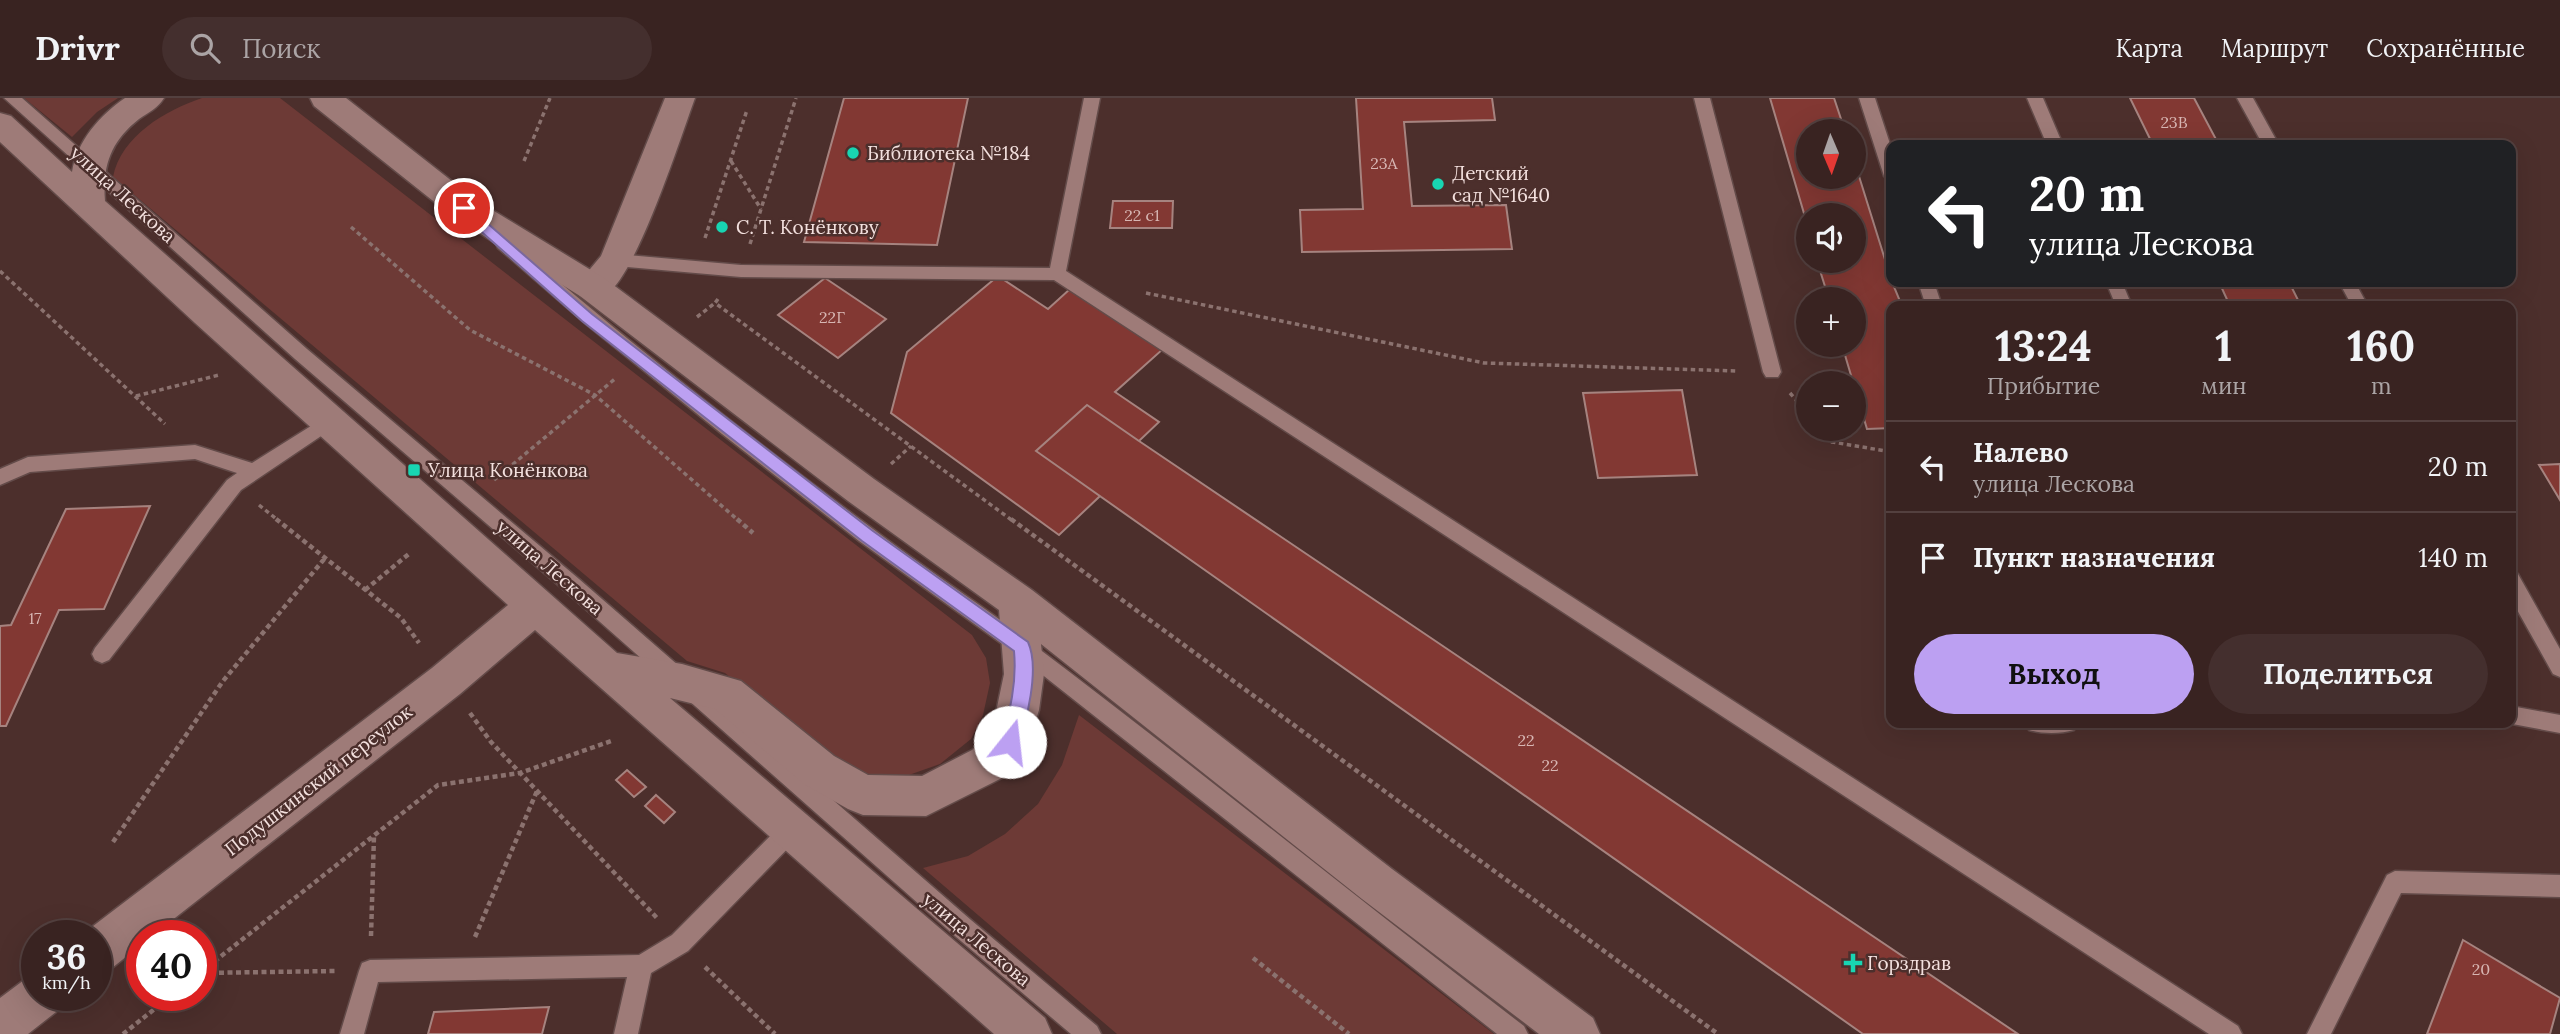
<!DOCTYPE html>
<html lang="ru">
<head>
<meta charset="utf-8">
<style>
  body { margin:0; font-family:Lora,serif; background:#442f2e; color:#f1f3f6; height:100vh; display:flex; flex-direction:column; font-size:26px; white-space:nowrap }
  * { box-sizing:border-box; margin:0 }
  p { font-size:23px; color:#aba4a5 }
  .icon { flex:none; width:38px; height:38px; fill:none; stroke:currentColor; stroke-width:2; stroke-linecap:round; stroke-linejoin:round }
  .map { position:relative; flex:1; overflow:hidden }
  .details { position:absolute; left:1886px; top:203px; width:630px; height:427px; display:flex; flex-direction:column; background:#392321; border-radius:14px; box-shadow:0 7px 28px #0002,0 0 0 2px #53403f }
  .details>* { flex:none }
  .hud { position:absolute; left:1886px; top:42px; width:630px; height:147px; border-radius:14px; box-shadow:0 7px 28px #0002,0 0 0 2px #53403f; background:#202124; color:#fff; overflow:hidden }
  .needle { width:46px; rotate:178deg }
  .tools { position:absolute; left:1796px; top:21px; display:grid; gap:14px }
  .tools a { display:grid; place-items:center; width:70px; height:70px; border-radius:50%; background:#392321; box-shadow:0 7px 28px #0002,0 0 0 2px #53403f; font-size:35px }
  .speed { position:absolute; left:21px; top:822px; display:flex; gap:14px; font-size:35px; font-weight:700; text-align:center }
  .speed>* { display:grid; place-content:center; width:91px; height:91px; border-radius:50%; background:#392321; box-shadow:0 7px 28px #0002,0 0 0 2px #53403f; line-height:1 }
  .speed small { font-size:18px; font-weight:400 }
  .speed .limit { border:10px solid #d22; background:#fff; color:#111 }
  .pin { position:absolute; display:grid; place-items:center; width:60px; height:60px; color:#fff; margin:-30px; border:4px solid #fff; border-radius:50%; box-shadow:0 2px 7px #0007 }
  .me { position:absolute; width:77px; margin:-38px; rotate:16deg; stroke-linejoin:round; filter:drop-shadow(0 0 5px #0008) }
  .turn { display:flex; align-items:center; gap:24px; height:147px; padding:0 28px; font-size:32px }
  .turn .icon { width:91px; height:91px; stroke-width:2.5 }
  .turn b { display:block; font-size:49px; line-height:60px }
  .eta { display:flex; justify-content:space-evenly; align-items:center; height:119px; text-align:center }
  .eta b { font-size:42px; font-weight:700; line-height:49px }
  .cta { display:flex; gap:14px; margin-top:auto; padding:14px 28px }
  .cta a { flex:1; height:80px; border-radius:42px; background:#bca0f2; color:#111; font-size:28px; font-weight:700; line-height:80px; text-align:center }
  .cta a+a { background:#442f2e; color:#f1f3f6 }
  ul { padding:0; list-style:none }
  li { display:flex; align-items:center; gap:21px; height:91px; padding:0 28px; border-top:2px solid #53403f }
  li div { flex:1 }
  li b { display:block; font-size:26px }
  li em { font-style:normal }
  header { display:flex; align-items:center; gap:42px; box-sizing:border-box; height:98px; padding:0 35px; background:#392321; border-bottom:2px solid #53403f }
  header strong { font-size:33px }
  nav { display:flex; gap:38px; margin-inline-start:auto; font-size:24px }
  .search { width:490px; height:63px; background:#442f2e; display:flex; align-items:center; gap:18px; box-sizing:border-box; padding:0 24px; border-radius:38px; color:#aba4a5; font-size:26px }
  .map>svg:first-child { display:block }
</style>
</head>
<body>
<header>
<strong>Drivr</strong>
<div class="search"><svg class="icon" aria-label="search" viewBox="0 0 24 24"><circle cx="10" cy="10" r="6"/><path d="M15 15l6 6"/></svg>Поиск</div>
<nav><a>Карта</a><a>Маршрут</a><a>Сохранённые</a></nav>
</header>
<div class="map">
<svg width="2560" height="936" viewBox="0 0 2560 936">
  <rect width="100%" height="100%" fill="#4c2f2c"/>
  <path fill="#6d3a36" d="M24,0H118L97,14L72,39Z
    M202,0H280L972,537L986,560L990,585L983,617L971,641L940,666L906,678L875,682L826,658L725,575L687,563L113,79C121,38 166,12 202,0Z
    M1079,617L1494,936H1117L923,770L968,758L1005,736L1038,706L1062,667Z"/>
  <path fill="#823833" stroke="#a6837f" stroke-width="2" d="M844,0H968L937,147L804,144Z
    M1356,0H1492L1495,22L1404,24L1412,108L1506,107L1512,151L1302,154L1300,112L1363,111Z
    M1770,0H1834L1845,33H1808V79H1853V59L1892,184L1902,208H1892V330L1867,331L1842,247H1853V201H1829L1817,163H1853V117H1808V129Z
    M2130,0H2194L2219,47H2153Z
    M1113,103H1173L1172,130H1110Z
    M998,178L1048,211L1070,191L1163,251L1115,294L1159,324L1139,343L1087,307L1036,353L1100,398L1059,437L891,315L907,254Z
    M825,180L886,221L838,260L778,217Z
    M2219,184H2289L2301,208H2230Z
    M1682,292L1697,377L1598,380L1583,295Z
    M1087,307L1139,343L2018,936H1863L1036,353Z
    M2560,366V402L2539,367Z
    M150,408L104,511L59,512L6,628H0V528L11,527L66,411Z
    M627,672L646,689L634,699L616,682Z
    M656,697L675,714L664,725L645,708Z
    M2463,842L2560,900L2550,936H2427Z
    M549,909L542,936H428L434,914Z"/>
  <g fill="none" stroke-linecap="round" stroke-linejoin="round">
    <defs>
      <path id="lane" d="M4,0H22L307,251L579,481L971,822L1097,928L1101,936H1071L955,838L565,493L295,261Z
        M1084,0H1100L1066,173L2238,928L2242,936H2209L1054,182L741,179L616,168L608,162L616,156L741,167L1050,170Z
        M1694,0H1710L1781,274L1778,279H1766L1763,274Z
        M1859,0H1875L1892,52V84L1884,78Z
        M2027,0H2043L2063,47H2047Z
        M2237,0H2253L2279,47H2263Z
        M504,140L510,142C627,243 749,339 873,431C924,470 979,505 1030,544C1197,670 1358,801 1524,928L1528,936H1497L1016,556L859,443L722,336L586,226L498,150L496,146Z
        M1918,184H1934L1942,208H1926Z
        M2106,184H2122L2132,208H2116Z
        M2339,184H2355L2368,208H2352Z
        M330,316L336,318L339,323L336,328L241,392L109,562L102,565L95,562L92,556L95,550L227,382L237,375L195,361L30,374L0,387V371L28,359L195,347L252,365Z
        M2511,474L2518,476L2560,551V579L2553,576L2511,501Z
        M2511,608L2560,617V635L2507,625H2511Z
        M2026,625H2077L2074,632C2061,636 2042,636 2029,632Z
        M791,722L799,725L802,732L799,739L688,853L651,875L638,936H614L627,879L378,884L364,936H340L359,873L362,865L370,862L639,857L672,837L783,725Z
        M2395,773L2560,777V799L2401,795L2331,936H2307L2387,777Z"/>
      <path id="street" d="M665,0H695C680,41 637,176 606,197C597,203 590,201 580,198L575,189L601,158Z"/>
      <path id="secondary" d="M125,0H164C158,10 149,14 139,21C111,43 102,68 105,103L617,555L682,566L741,583L834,658L868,677L922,678L972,652L992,633L1004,576L999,512L848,403L580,198L452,118L314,8L310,0H346L476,102L604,180L874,381L1032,492L1392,771L1593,920L1600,936H1539L1362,801L1041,546L1044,576L1039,612L1025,657L1002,680L926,718L863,717L848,711L804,686L715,611L670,600L1045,920L1052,936H994L535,532L460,596L152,838H142V846L112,870L96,876V838H80L432,570L508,507L195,225L0,44V15L11,18L72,74C77,43 100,17 125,0Z
        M37,877V898H63L56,914L28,936H0V900L24,882Z"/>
    </defs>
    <use href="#lane" stroke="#634b49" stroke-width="3"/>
    <use href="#street" stroke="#634b49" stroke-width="3"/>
    <use href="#secondary" stroke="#634b49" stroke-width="3"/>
    <path stroke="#8b726f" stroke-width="3.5" stroke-dasharray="4.5 3.5" stroke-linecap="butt" d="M524,63L550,0
      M731,63L761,111
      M351,129L470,232L595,297L739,423
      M705,140L747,12
      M750,146L796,0
      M0,173L165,326
      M1146,195L1484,265L1738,273
      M718,201L715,205L1013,423
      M697,219L715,205
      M1790,295L1808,316
      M136,298L219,277
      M1821,331L1832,344L1892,354
      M891,366L911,348
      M494,382L616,280
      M259,407L279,423"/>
    <path stroke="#8b726f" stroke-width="4.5" stroke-dasharray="5 3.5" stroke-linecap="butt" d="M276,421L401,520L419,545
      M737,421L753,435
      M1011,421L1718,936
      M365,492L410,455
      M470,615L491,644L657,820
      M113,744L223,583L325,460
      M371,838L374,738
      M475,839L537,693
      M1253,860L1349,936
      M705,869L775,936
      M201,874L438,687L520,675L614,642
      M202,875L337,873
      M123,936L171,898"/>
    <use href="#lane" fill="#9e7b78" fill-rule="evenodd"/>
    <use href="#street" fill="#9e7b78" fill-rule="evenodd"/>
    <use href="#secondary" fill="#9e7b78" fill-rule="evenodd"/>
  </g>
  <path fill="#bca0f2" stroke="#7a689d" stroke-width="2" d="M464,105L592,216L873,433L1028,544C1040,570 1027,625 1016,650L1010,652L1004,650L1001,644C1010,613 1017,585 1014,553L862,443L582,223L459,114V107Z"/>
  <g fill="#18d5b2" stroke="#4c2f2c" stroke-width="2.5">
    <circle cx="853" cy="55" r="7"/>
    <circle cx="1438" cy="86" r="7"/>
    <circle cx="722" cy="129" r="7"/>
    <rect x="407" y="365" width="14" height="14" rx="3.5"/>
    <path d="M1849.5 854.5h7v7h7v7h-7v7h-7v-7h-7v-7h7z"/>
  </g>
  <g text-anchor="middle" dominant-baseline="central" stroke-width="5" stroke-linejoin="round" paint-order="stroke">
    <g font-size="16" fill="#d7b6b3">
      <text x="2174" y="24">23В</text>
      <text x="1384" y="65">23А</text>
      <text x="1142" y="117">22 с1</text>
      <text x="832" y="219">22Г</text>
      <text x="35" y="520">17</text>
      <text x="1526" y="642">22</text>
      <text x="1550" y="667">22</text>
      <text x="2481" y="871">20</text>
    </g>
    <g font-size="19" fill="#f3e0de" stroke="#4c2f2c" text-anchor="start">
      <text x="867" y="55">Библиотека №184</text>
      <text x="1452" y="75">Детский<tspan x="1452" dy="22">сад №1640</tspan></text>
      <text x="736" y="129">С. Т. Конёнкову</text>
      <text x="428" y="372">Улица Конёнкова</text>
      <text x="1867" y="865">Горздрав</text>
    </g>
    <g font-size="19" fill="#f3e0de" stroke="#4c2f2c">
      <text transform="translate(123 96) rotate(42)">улица Лескова</text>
      <text transform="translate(550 469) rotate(41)">улица Лескова</text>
      <text transform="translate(318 682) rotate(-38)">Подушкинский переулок</text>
      <text transform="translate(977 841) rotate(40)">улица Лескова</text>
    </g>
  </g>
</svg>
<div class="tools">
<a><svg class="needle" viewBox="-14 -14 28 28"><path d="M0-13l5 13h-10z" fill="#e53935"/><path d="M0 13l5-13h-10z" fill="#aba4a5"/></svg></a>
<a><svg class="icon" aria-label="sound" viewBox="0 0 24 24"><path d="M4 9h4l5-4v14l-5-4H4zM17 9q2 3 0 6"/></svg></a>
<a>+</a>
<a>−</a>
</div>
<div class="speed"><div>36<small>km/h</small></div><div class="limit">40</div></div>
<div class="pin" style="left:464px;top:110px;background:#d93025"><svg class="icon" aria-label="arrive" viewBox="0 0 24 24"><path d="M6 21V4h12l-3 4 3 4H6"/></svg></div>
<svg class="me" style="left:1010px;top:644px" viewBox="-20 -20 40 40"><circle r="19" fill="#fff"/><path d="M0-13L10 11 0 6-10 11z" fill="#bca0f2"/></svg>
<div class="hud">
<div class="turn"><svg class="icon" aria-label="left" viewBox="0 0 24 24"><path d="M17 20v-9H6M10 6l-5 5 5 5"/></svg><div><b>20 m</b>улица Лескова</div></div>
</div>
<section class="details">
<div class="eta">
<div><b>13:24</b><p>Прибытие</p></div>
<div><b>1</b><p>мин</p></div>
<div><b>160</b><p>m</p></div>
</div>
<ul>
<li><svg class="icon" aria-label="left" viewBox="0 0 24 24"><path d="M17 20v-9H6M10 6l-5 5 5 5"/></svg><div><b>Налево</b><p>улица Лескова</p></div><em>20 m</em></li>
<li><svg class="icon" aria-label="arrive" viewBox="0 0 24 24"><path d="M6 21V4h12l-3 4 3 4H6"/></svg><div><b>Пункт назначения</b></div><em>140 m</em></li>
</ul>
<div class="cta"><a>Выход</a><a>Поделиться</a></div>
</section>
</div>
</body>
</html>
